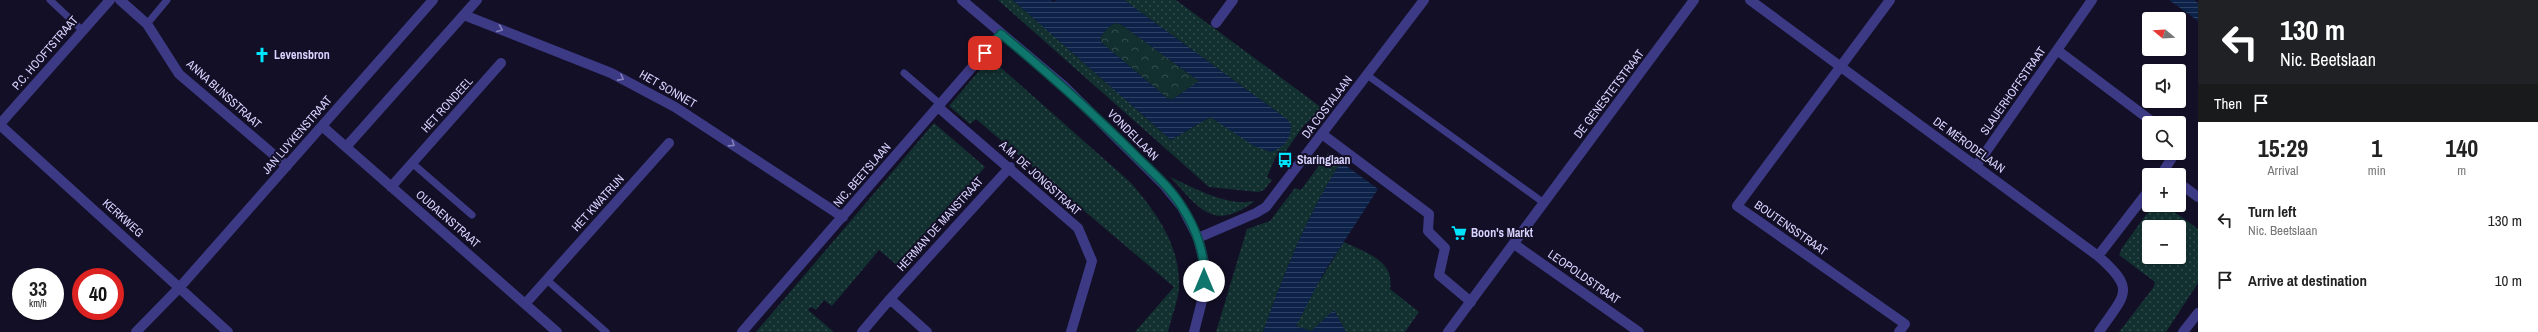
<!DOCTYPE html>
<html lang="en">
<head>
<meta charset="utf-8">
<style>
  body { margin:0; font-family:"Archivo Narrow",sans-serif; background:#f2f2f2; color:#222; height:100vh; display:flex; flex-direction:column; font-size:15px; white-space:nowrap }
  * { box-sizing:border-box; margin:0 }
  p { font-size:13px; color:#767676 }
  .icon { flex:none; width:22px; height:22px; fill:none; stroke:currentColor; stroke-width:2; stroke-linecap:round; stroke-linejoin:round }
  .map { position:relative; flex:1; overflow:hidden }
  .details { display:flex; flex-direction:column; background:#fff; width:340px }
  .details>* { flex:none }
  .banner { background:#202124; color:#fff; overflow:hidden }
  .needle { width:26px; rotate:288deg }
  .fabs { position:absolute; left:2142px; top:12px; display:grid; gap:8px }
  .fabs a { display:grid; place-items:center; width:44px; height:44px; border-radius:4px; background:#fff; box-shadow:0 1px 3px #0004; font-size:20px }
  .speed { position:absolute; left:12px; top:268px; display:flex; gap:8px; font-size:20px; font-weight:700; text-align:center }
  .speed>* { display:grid; place-content:center; width:52px; height:52px; border-radius:50%; background:#fff; box-shadow:0 1px 3px #0004; line-height:1 }
  .speed small { font-size:10px; font-weight:400 }
  .speed .limit { border:6px solid #d22; background:#fff; color:#111 }
  .pin { position:absolute; display:grid; place-items:center; width:34px; height:34px; color:#fff; margin:-17px; border-radius:8px; box-shadow:0 2px 6px #0006 }
  .me { position:absolute; width:44px; margin:-22px; rotate:0deg; stroke-linejoin:round; filter:drop-shadow(0 0 3px #0008) }
  .turn { display:flex; align-items:center; gap:14px; height:84px; padding:0 16px; font-size:18px }
  .turn .icon { width:52px; height:52px; stroke-width:2.5 }
  .turn b { display:block; font-size:28px; line-height:34px }
  .then { display:flex; align-items:center; height:38px; padding:0 16px; background:#0003; gap:8px; font-size:15px }
  .eta { display:flex; justify-content:space-evenly; align-items:center; height:68px; text-align:center }
  .eta b { font-size:24px; font-weight:700; line-height:28px }
  ul { padding:0; list-style:none }
  li { display:flex; align-items:center; gap:12px; height:60px; padding:0 16px }
  li div { flex:1 }
  li b { display:block; font-size:15px }
  li em { font-style:normal }
  main { display:flex; flex:1; min-height:0 }
  .map>svg:first-child { display:block }
</style>
</head>
<body>
<main>
<div class="map">
<svg width="2198" height="332" viewBox="0 0 2198 332">
  <defs>
    <pattern id="grass-dots" width="8" height="8" patternUnits="userSpaceOnUse"><rect width="8" height="8" fill="#12302f"/><path d="M2 2h.1M6 6h.1" fill="none" stroke="#344d4e" stroke-width="1.8" stroke-linecap="round"/></pattern>
    <pattern id="forest-crowns" width="20" height="18" patternUnits="userSpaceOnUse"><rect width="20" height="18" fill="#12302f"/><path d="M2 6a3 3 0 1 1 6 0M12 15a3 3 0 1 1 6 0" fill="none" stroke="#344d4e"/></pattern>
    <pattern id="water-rules" width="6" height="5" patternUnits="userSpaceOnUse"><rect width="6" height="5" fill="#0c2248"/><path d="M0 2.5h6" fill="none" stroke="#2f4163"/></pattern>
  </defs>
  <rect width="100%" height="100%" fill="#130f26"/>
  <path fill="url(#grass-dots)" fill-rule="evenodd" d="M998,0H1013L1171,140L1210,117L1288,120L1124,0H1176L1322,108L1321,111L1304,125L1281,158L1276,156L1267,177L1272,180L1264,190L1258,192L1209,187Z
    M990,58L1130,182C1157,213 1180,245 1179,287C1178,302 1171,318 1168,332H1135L1174,287L976,119L970,124L949,106Z
    M934,123L985,167L899,267L879,250L832,306L824,300L816,310L811,307L808,310L834,332H756Z
    M1328,153L1341,162C1307,215 1284,273 1263,332H1216L1247,229L1270,221L1295,188L1301,190Z
    M1170,177C1195,188 1227,207 1255,201C1212,233 1199,207 1170,177Z
    M2153,205H2165L2198,229V283L2166,332H2119L2153,288L2155,282L2119,255L2122,248ZM2149,227H2179V257H2149Z
    M1344,242C1366,253 1395,260 1390,289L1419,312L1405,332H1346L1334,310L1317,328L1311,331L1296,326L1310,296Z"/>
  <path fill="url(#forest-crowns)" d="M1116,23L1122,25L1199,81L1172,100L1167,98L1102,43L1100,39C1104,31 1108,26 1116,23Z"/>
  <path fill="url(#water-rules)" fill-rule="evenodd" d="M1013,0H1051L1053,2L1057,0H1124L1288,120L1291,125C1291,139 1284,148 1271,152L1254,146L1210,117L1171,140ZM1116,23L1122,25L1199,81L1172,100L1167,98L1102,43L1100,39C1104,31 1108,26 1116,23Z
    M2169,0H2194L2198,3V21Z
    M1341,162L1378,189L1323,274L1296,326L1311,331L1334,310L1346,332H1263C1284,273 1307,215 1341,162Z"/>
  <g fill="none" stroke-linecap="round" stroke-linejoin="round">
    <path stroke="#3d3a85" stroke-width="7" d="M50,0L82,30
      M147,24L167,0
      M904,73L940,104
      M1367,75L1544,203
      M412,163L472,215
      M547,280L606,332"/>
    <path stroke="#3d3a85" stroke-width="10" d="M1322,134L1429,214L1428,231L1445,248L1439,275L1471,302"/>
    <path stroke="#3d3a85" stroke-width="10" d="M120,0L147,24L179,74L287,166
      M1750,0L2098,256C2137,290 2125,294 2099,332
      M1890,0L1737,206L1905,324L1899,332
      M464,15L611,73L675,107L843,217
      M1216,23L1233,0
      M2057,50L2154,123
      M938,107L1078,228L1092,261L1071,332
      M0,124L110,0
      M0,125L228,332
      M322,126L557,332
      M346,147L477,0
      M1976,166L2092,0
      M2161,175L2175,153
      M2179,183L2198,197
      M391,187L501,63
      M1198,238L1256,213L1266,207L1424,0
      M1514,244L1639,332
      M2098,256L2149,190
      M525,304L669,143
      M136,332L180,287L433,0
      M742,332L1001,34
      M862,332L890,299
      M927,332L890,299L1010,167
      M1448,332L1694,0
      M2183,332L2198,313"/>
    <path stroke="#3d3a85" stroke-width="10" d="M962,0L1064,86L1164,185L1182,207L1198,238L1205,266L1203,297L1194,332"/>
  </g>
  <defs><path id="oneway-chevron" d="M-2-3.5L2.5 0L-2 3.5" fill="none" stroke-width="1.6" stroke-linecap="round" stroke-linejoin="round"/></defs>
  <g stroke="#837fbc">
    <use href="#oneway-chevron" transform="translate(500 29) rotate(22)"/>
    <use href="#oneway-chevron" transform="translate(621 78) rotate(28)"/>
    <use href="#oneway-chevron" transform="translate(732 144) rotate(33)"/>
  </g>
  <g fill="none" stroke-linecap="round" stroke-linejoin="round">
    <defs>
      <path id="route" d="M985,53L1001,34C1048,73 1092,112 1135,155C1151,171 1170,187 1182,207C1196,228 1206,256 1204,281"/>
    </defs>
    <use href="#route" stroke="#0a4d48" stroke-width="10"/>
    <use href="#route" stroke="#0f766e" stroke-width="7"/>
  </g>
  <defs>
    <symbol id="church-bare" viewBox="-9 -9 18 18"><path d="M-1.2-6h2.4v3.5h3.3v2.4h-3.3V6h-2.4V-.1h-3.3v-2.4h3.3Z" fill="#00e5ff" stroke="#130f26" stroke-width="2.5" paint-order="stroke"/></symbol>
    <symbol id="bus-bare" viewBox="-9 -9 18 18"><path d="M-5-6H5V4H4V6H2V4H-2V6H-4V4H-5ZM-3.5-4V0h7V-4ZM-3.5 1.2v1.5H-2V1.2ZM2 1.2v1.5H3.5V1.2Z" fill="#00e5ff" stroke="#130f26" stroke-width="2.5" paint-order="stroke"/></symbol>
    <symbol id="supermarket-bare" viewBox="-9 -9 18 18"><path d="M-6-5.5h2.5l.6 2H6L4.5 2H-2.5L-4.4-4H-6ZM-1.5 3.2a1.3 1.3 0 1 0 .1 0ZM3 3.2a1.3 1.3 0 1 0 .1 0Z" fill="#00e5ff" stroke="#130f26" stroke-width="2.5" paint-order="stroke"/></symbol>
  </defs>
  <g fill-rule="evenodd">
    <use href="#church-bare" x="251" y="44" width="22" height="22"/>
    <use href="#bus-bare" x="1274" y="149" width="22" height="22"/>
    <use href="#supermarket-bare" x="1448" y="222" width="22" height="22"/>
  </g>
  <g text-anchor="middle" dominant-baseline="central" stroke-width="4" stroke-linejoin="round" paint-order="stroke">
    <g font-size="12" fill="#d9d4ff" stroke="#130f26">
      <text transform="translate(45 53) rotate(-49)">P.C. HOOFTSTRAAT</text>
      <text transform="translate(668 89) rotate(30)">HET SONNET</text>
      <text transform="translate(2013 91) rotate(-55)">SLAUERHOFFSTRAAT</text>
      <text transform="translate(224 94) rotate(42)">ANNA BIJNSSTRAAT</text>
      <text transform="translate(1609 94) rotate(-53)">DE GENESTETSTRAAT</text>
      <text transform="translate(447 105) rotate(-48)">HET RONDEEL</text>
      <text transform="translate(1327 107) rotate(-53)">DA COSTALAAN</text>
      <text transform="translate(297 135) rotate(-49)">JAN LUYKENSTRAAT</text>
      <text transform="translate(1133 135) rotate(45)">VONDELLAAN</text>
      <text transform="translate(1969 145) rotate(36)">DE MÉRODELAAN</text>
      <text transform="translate(862 175) rotate(-49)">NIC. BEETSLAAN</text>
      <text transform="translate(1040 178) rotate(42)">A.M. DE JONGSTRAAT</text>
      <text transform="translate(598 203) rotate(-48)">HET KWATRIJN</text>
      <text transform="translate(123 218) rotate(42)">KERKWEG</text>
      <text transform="translate(448 219) rotate(41)">OUDAENSTRAAT</text>
      <text transform="translate(940 224) rotate(-48)">HERMAN DE MANSTRAAT</text>
      <text transform="translate(1791 228) rotate(35)">BOUTENSSTRAAT</text>
      <text transform="translate(1584 277) rotate(35)">LEOPOLDSTRAAT</text>
    </g>
    <g font-size="12" font-weight="bold" fill="#d9d4ff" stroke="#130f26" text-anchor="start">
      <text x="274" y="55">Levensbron</text>
      <text x="1297" y="160">Staringlaan</text>
      <text x="1471" y="233">Boon's Markt</text>
    </g>
  </g>
</svg>
<div class="fabs">
<a><svg class="needle" viewBox="-14 -14 28 28"><path d="M0-13l5 13h-10z" fill="#e53935"/><path d="M0 13l5-13h-10z" fill="#767676"/></svg></a>
<a><svg class="icon" aria-label="sound" viewBox="0 0 24 24"><path d="M4 9h4l5-4v14l-5-4H4zM17 9q2 3 0 6"/></svg></a>
<a><svg class="icon" aria-label="search" viewBox="0 0 24 24"><circle cx="10" cy="10" r="6"/><path d="M15 15l6 6"/></svg></a>
<a>+</a>
<a>−</a>
</div>
<div class="speed"><div>33<small>km/h</small></div><div class="limit">40</div></div>
<div class="pin" style="left:985px;top:53px;background:#d93025"><svg class="icon" aria-label="arrive" viewBox="0 0 24 24"><path d="M6 21V4h12l-3 4 3 4H6"/></svg></div>
<svg class="me" style="left:1204px;top:281px" viewBox="-20 -20 40 40"><circle r="19" fill="#fff"/><path d="M0-13L10 11 0 6-10 11z" fill="#0f766e"/></svg>
</div>
<section class="details">
<div class="banner">
<div class="turn"><svg class="icon" aria-label="left" viewBox="0 0 24 24"><path d="M17 20v-9H6M10 6l-5 5 5 5"/></svg><div><b>130 m</b>Nic. Beetslaan</div></div>
<div class="then">Then<svg class="icon" aria-label="arrive" viewBox="0 0 24 24"><path d="M6 21V4h12l-3 4 3 4H6"/></svg></div>
</div>
<div class="eta">
<div><b>15:29</b><p>Arrival</p></div>
<div><b>1</b><p>min</p></div>
<div><b>140</b><p>m</p></div>
</div>
<ul>
<li><svg class="icon" aria-label="left" viewBox="0 0 24 24"><path d="M17 20v-9H6M10 6l-5 5 5 5"/></svg><div><b>Turn left</b><p>Nic. Beetslaan</p></div><em>130 m</em></li>
<li><svg class="icon" aria-label="arrive" viewBox="0 0 24 24"><path d="M6 21V4h12l-3 4 3 4H6"/></svg><div><b>Arrive at destination</b></div><em>10 m</em></li>
</ul>
</section>
</main>
</body>
</html>
